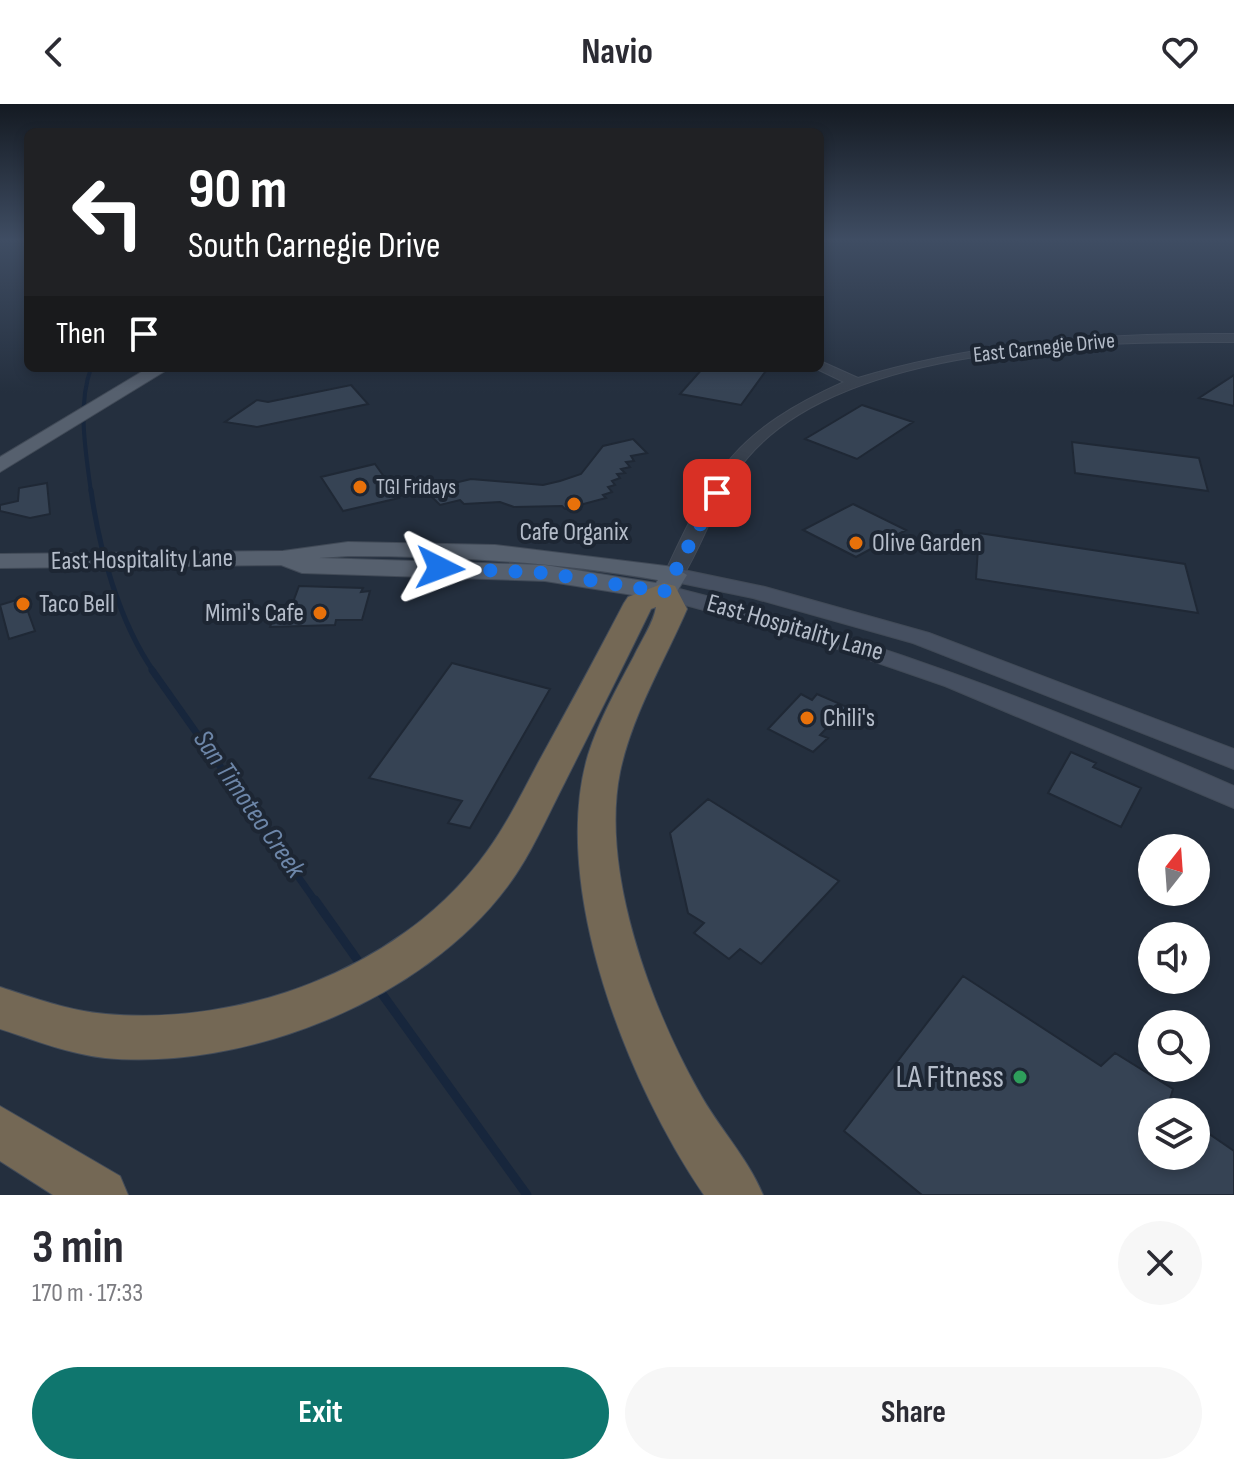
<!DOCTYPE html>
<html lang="en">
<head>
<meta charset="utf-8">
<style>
  body { margin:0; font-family:"Sofia Sans Condensed",sans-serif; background:#f7f7f7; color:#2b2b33; height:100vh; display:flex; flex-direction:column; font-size:30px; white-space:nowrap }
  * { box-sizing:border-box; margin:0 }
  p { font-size:26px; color:#7c7c81 }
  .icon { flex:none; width:44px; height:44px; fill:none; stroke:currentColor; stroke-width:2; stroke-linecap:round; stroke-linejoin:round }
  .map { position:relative; height:1091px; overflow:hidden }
  .details { display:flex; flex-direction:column; background:#fff; flex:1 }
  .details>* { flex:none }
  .top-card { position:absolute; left:24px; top:24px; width:800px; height:244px; border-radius:12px; box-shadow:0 4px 12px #0003; background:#202124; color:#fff; overflow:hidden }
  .needle { width:52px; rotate:17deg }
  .controls { position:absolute; left:1138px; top:730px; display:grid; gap:16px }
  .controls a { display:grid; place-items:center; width:72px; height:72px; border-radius:50%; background:#fff; box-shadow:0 4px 12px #0003; font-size:40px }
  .pin { position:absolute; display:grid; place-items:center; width:68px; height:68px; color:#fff; margin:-34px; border-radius:16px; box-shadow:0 4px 12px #0006 }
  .me { position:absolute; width:88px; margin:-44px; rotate:93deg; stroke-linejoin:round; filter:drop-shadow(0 0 6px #0008) }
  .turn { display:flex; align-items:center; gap:28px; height:168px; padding:0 32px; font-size:36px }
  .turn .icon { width:104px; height:104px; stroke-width:2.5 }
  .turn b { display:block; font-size:56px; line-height:68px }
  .then { display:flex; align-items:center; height:76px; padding:0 32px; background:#0003; gap:16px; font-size:30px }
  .round { display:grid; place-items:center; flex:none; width:84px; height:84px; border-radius:42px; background:#f7f7f7 }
  .overview { display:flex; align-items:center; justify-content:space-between; height:136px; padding:0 32px }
  h1 { font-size:48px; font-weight:700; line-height:60px }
  .action { display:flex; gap:16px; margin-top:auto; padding:16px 32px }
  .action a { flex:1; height:92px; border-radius:48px; background:#0f766e; color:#fff; font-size:32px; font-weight:700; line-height:92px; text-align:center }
  .action a+a { background:#f7f7f7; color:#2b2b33 }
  header { display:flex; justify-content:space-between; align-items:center; height:104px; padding:0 32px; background:#fff; font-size:36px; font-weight:700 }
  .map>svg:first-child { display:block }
</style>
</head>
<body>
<header><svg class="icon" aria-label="back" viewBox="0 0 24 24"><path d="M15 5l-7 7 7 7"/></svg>Navio<svg class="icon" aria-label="heart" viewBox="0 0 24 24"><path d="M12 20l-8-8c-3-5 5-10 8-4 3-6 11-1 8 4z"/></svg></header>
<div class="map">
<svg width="1234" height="1091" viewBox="0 0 1234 1091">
  <rect width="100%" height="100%" fill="#242f3e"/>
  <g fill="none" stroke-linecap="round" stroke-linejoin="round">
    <path stroke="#17263c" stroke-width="4" d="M91,388C86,349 77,302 91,264"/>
    <path stroke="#17263c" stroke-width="5" d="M91,386C99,445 119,518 154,568"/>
    <path stroke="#17263c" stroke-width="7" d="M152,566L316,798"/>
    <path stroke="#17263c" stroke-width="9" d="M315,796L361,861
      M377,883L527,1091"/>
  </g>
  <path fill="#364354" stroke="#1f2835" stroke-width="2" d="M703,264H768L741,301L680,290Z
    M1234,271V302L1199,294Z
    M351,281L368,300L257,323L225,318L257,296L268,298Z
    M862,301L913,318L857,355L805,335Z
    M633,335L647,349L631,352L634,357L626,358L630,363L621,365L625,369L617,370L620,374L612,377L615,381L608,383L612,388L603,391L606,394L565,405L562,402L514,403L500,398L464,400L460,396L440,401L425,386L471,375L543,381L560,377L581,370L603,342Z
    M1072,338L1199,354L1208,387L1075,369Z
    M375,360L399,394L343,407L321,373Z
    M47,379L50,410L30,414L0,407V401L18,397L19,384Z
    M853,400L906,426L856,453L803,426Z
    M979,429L1185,460L1198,509L976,475Z
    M299,482L363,484L361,488L370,487L362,516H336L335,521L270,523L278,501H292Z
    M23,494L35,527L9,535L0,501Z
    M452,559L550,585L470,724L448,719L462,697L369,674Z
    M801,590L812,596L817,590L847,603L820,631L828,634L813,648L768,625Z
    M1071,648L1096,659L1093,663L1141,684L1121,723L1048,689Z
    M708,695L839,777L761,860L740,845L729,855L694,829L704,819L688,809L670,729Z
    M963,872L1101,962L1115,949L1173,985L1166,1008H1152V1052H1196V1021L1234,1047V1091H922L844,1027Z"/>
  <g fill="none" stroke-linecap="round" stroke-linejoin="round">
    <defs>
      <path id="tertiary" d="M1234,230V238C1096,237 845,240 748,353C717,389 706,436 681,475L674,477L664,471C712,366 737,326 844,278L815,264H820V257L858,274C981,237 1106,229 1234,230Z"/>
      <path id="secondary" d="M674,464L765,483L929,529L1234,645V665L913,539L753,494L666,476L663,471Z
        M664,481C861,530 1048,601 1234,682V704L945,582L803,533L656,493L653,488Z"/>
      <path id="primary" d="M148,264H170L0,368V353Z
        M348,438L495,441L674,463L687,471L673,494L664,496L545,477L302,469L281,461L0,464V450L283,447ZM348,452C452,452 556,458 658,476L656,479L545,461L319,454Z"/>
      <path id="motorway" d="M664,479L675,482L687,505C664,558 632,611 620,668C600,767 651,903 699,988C718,1023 748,1054 763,1091H704C629,982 549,783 588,651C599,616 617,584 634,552C641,537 654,518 656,503L651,505C623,563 594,620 565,678C547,713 531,751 507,783C422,897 244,967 105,954C69,950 34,936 0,925V883C34,894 69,907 106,910C240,922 394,867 479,758C503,728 520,693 538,659C567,606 596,553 624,499L628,493Z
        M0,1002L120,1072L128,1091H53L0,1057Z"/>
    </defs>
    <use href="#tertiary" stroke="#414a57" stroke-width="2"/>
    <use href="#secondary" stroke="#414a57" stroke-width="2"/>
    <use href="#primary" stroke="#414a57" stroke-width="2"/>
    <use href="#motorway" stroke="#434c59" stroke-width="2"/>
    <use href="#tertiary" fill="#38414e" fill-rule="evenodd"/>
    <use href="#secondary" fill="#465061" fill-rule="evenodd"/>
    <use href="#primary" fill="#56606e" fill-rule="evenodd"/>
    <use href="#motorway" fill="#746855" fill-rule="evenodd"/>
  </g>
  <linearGradient id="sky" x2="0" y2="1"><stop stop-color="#141a22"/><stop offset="0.47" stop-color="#3f4d63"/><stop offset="1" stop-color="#3f4d63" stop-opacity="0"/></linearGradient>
  <rect width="1234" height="289" fill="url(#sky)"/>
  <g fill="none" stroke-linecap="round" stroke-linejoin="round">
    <path stroke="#1a73e8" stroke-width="14" stroke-dasharray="0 25.2" d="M440,464L545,469L664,488L717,389"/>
  </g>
  <g fill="#e8710a" stroke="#1d2633" stroke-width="3">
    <circle cx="360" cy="383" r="8"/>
    <circle cx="574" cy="400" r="8"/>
    <circle cx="856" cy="439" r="8"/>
    <circle cx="23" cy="500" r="8"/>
    <circle cx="320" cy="509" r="8"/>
    <circle cx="807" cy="614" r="8"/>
  </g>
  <circle fill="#2e9e5b" stroke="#1d2633" stroke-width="3" cx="1020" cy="973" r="8"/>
  <g text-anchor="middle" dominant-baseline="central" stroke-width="8" stroke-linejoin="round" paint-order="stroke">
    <g font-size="22" fill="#b4bcc9" stroke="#1d2633">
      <text transform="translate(1044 244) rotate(-6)">East Carnegie Drive</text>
    </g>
    <g font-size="22" fill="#b4bcc9" stroke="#1d2633" text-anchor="start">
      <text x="376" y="383">TGI Fridays</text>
    </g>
    <g font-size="26" fill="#b4bcc9" stroke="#1d2633" text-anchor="start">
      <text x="574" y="428" text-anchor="middle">Cafe Organix</text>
      <text x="872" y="439">Olive Garden</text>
      <text x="39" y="500">Taco Bell</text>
      <text x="304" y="509" text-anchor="end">Mimi's Cafe</text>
      <text x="823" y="614">Chili's</text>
    </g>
    <g font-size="26" fill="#b4bcc9" stroke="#1d2633">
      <text transform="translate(142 456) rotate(-1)">East Hospitality Lane</text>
      <text transform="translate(795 524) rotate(16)">East Hospitality Lane</text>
    </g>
    <g font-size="28" font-style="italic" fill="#6d86a8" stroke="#1d2633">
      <text transform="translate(249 700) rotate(55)">San Timoteo Creek</text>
    </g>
    <g font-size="32" fill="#b4bcc9" stroke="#1d2633" text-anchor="end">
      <text x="1004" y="973">LA Fitness</text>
    </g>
  </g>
</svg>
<div class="controls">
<a><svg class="needle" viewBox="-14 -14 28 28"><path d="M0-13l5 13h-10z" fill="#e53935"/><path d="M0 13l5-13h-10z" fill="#7c7c81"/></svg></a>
<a><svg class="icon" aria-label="sound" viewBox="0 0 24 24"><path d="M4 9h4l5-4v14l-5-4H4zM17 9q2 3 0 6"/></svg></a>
<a><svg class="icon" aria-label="search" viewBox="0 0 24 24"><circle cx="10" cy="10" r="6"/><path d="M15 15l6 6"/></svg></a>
<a><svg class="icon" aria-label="layers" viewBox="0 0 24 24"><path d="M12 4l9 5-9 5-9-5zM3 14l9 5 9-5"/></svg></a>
</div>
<div class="pin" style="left:717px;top:389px;background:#d93025"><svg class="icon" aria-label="arrive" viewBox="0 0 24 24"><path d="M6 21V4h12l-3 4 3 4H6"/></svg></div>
<svg class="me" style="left:440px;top:464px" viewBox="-20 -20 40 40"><path d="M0-17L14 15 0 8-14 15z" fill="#1a73e8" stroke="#fff" stroke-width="4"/></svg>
<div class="top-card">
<div class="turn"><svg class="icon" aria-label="left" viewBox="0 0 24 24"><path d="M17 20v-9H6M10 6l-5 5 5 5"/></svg><div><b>90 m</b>South Carnegie Drive</div></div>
<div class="then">Then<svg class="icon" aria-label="arrive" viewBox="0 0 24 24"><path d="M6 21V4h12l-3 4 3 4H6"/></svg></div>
</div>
</div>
<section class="details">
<div class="overview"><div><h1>3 min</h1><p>170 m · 17:33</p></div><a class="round"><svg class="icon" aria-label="close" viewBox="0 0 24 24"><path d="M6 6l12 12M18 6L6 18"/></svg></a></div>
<div class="action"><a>Exit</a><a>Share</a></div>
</section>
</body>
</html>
